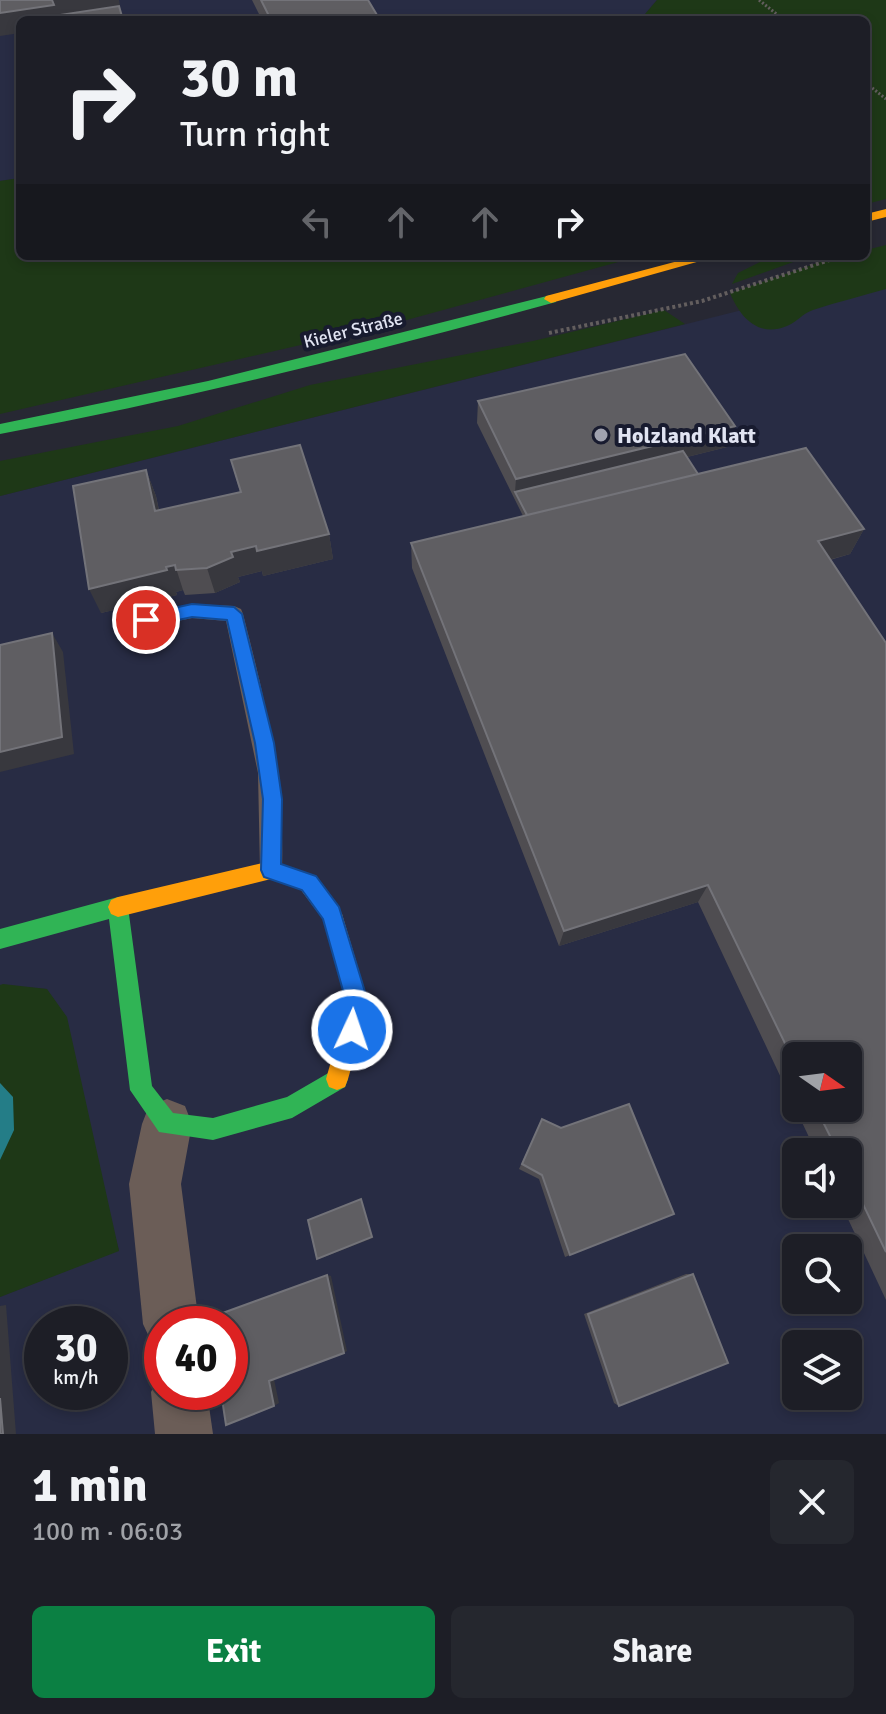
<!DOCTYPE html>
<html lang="en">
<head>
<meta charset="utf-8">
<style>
  body { margin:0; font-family:Signika,sans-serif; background:#25272e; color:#f1f3f6; height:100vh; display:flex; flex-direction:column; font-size:30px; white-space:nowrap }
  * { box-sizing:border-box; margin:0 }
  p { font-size:26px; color:#a0a2a7 }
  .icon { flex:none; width:44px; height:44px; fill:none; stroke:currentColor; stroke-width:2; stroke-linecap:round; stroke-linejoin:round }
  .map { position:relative; height:1434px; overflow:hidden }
  .panel { display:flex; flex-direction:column; background:#1d1e26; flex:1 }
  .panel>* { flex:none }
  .banner { position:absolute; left:16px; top:16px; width:854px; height:244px; border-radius:12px; box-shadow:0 4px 12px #0003,0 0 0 2px #3b3c43; background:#1d1e26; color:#f1f3f6; overflow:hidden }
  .needle { width:52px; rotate:104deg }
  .tools { position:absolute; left:782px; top:1042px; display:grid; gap:16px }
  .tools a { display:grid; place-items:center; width:80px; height:80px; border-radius:12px; background:#1d1e26; box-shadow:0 4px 12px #0003,0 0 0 2px #3b3c43; font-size:40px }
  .speed { position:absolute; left:24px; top:1306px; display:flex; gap:16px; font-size:40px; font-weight:700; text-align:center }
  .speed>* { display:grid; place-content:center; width:104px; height:104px; border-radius:50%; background:#1d1e26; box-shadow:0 4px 12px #0003,0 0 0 2px #3b3c43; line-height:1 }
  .speed small { font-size:20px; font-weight:400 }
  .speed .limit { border:12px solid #d22; background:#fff; color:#111 }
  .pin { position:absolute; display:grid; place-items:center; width:68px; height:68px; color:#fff; margin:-34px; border:4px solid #fff; border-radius:50%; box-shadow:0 2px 8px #0007 }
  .me { position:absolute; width:88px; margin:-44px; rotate:3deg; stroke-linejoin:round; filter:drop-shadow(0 0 6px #0008) }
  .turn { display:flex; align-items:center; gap:28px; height:168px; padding:0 32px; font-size:36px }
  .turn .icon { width:104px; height:104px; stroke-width:2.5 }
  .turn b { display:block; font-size:56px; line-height:68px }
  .lanes { display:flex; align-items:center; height:76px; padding:0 32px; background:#0003; justify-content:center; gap:40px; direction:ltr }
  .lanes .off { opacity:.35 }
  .round { display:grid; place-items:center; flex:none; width:84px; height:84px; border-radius:12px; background:#25272e }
  .overview { display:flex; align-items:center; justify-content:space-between; height:136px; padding:0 32px }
  h1 { font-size:48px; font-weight:800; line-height:60px }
  .action { display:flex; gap:16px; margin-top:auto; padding:16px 32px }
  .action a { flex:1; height:92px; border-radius:12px; background:#0b8043; color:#fff; font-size:32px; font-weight:800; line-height:92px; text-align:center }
  .action a+a { background:#25272e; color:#f1f3f6 }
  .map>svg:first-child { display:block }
</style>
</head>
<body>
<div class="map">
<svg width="886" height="1434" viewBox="0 0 886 1434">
  <rect width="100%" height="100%" fill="#272833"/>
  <path fill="#282c44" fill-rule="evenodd" d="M0,0H657L640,20H20V178L0,181Z
    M886,274V1434H0V1297L119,1250L47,989L0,985V496ZM796,1056H848V1108H796ZM796,1152H848V1204H796ZM796,1248H848V1300H796ZM42,1324H110V1392H42ZM162,1324H230V1392H162ZM796,1344H848V1396H796Z"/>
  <path fill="#1e3817" d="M657,0H886V199L866,204V20H640Z
    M20,178V256H640L392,324L0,414V181Z
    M886,245V289C862,296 837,302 813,310C803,313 797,322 787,326C758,338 740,317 730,293L838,256H866V250Z
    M772,256H810L732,284L738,273Z
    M664,310L685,324L0,496V461L178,426L310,385L533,341Z
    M3,984L47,989L67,1017L119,1251L0,1297V985Z"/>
  <path fill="#247d87" d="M0,1083L13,1097L14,1130L0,1160Z"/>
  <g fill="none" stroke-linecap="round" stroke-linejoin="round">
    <path stroke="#635e5e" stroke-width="3" stroke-dasharray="2 2" stroke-linecap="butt" d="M759,0L784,20
      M866,83L886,99"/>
    <path stroke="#635e5e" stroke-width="4" stroke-dasharray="3 3" stroke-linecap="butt" d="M549,333L702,301L842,256"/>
    <path fill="#6b5d57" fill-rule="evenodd" d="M192,604L234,606L241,609L243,614C265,699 285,782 282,870L279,877L271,880L263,877L260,870L258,773L226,621L192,618L123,633L116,630L114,625L116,620L123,617Z"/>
    <path fill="#6b5d57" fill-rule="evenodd" d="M167,1099L185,1106L192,1124L181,1184L199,1324H162V1348L152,1343L143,1324L129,1184L142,1124L149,1106Z
      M162,1371V1392H207L213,1434H155L151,1392Z"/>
    <path fill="#30b455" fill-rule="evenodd" d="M551,295L556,296V302C372,352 187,399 0,434V424L208,381Z
      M118,897L125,900L128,907L152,1086L173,1113L213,1118L287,1097L337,1068L345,1071L348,1079L345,1087L292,1118L213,1140L159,1132L130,1090L109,919L0,949V929Z"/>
    <path fill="#ff9f0a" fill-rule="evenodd" d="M886,209V217L866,222V214Z
      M697,256H718L551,303L544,299L546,296Z
      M271,861L315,876L342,914L369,1005L348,1079L345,1087L337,1090L329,1087L326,1079L347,1005L323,919L301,890L271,879L118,917L111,914L108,907L111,900L118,897Z"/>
  </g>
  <path fill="#4f4d51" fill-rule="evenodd" d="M252,0H368L380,20H262Z
    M478,401L735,426L727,447L687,457L698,474L864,529L850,554L830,560L886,643V1300L841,1204H848V1152H816L698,902L559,946L412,568L411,543L523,516L477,423ZM796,1056L848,1108H796Z
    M231,460L329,534L333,559L263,576L262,571L238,577L240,582L215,593L185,595L183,590L176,592L177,595L101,613L146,470L156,496L159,510L240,492Z
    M542,1119L570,1255L565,1257L539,1179L519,1169Z
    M686,1274H693L619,1406L614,1403L584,1314Z"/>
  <path fill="#38383e" d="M52,0H119L120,6L57,16L56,11L59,20H20V33L0,36V13Z
    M735,426L727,447L518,499L515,492L516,479Z
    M146,470L156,496L164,537L155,511Z
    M864,529L850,554L806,566L818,541Z
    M329,534L333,559L263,576L262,571L238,577L240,582L215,593L207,568L231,552L256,546Z
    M175,565L183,590L176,592L177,595L101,613L89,589Z
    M52,633L63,652L74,754L0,772V752Z
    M708,885L698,902L559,946L564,931Z
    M361,1199L373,1238L319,1259H317Z
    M327,1275L331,1276L347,1351L344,1353Z
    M6,1305L16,1434H3L0,1398V1306Z
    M274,1379L279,1403L274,1406L269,1381Z"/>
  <path fill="#5f5e62" stroke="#737379" stroke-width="2" d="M0,0H52L54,5L0,13Z
    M261,0H368L380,20H271Z
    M119,6L123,20H33V19Z
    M685,354L735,426L516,479L478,401Z
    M300,445L329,534L257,551L256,546L231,552L233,557L207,568L176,570L175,565L166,567L167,570L89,589L73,486L146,470L155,511L241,492L231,460Z
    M806,448L864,529L818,541L886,643V1252L848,1173V1152H838L816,1108H848V1056H796V1066L708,885L564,931L411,543Z
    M683,451L698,474L527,515L515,492Z
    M52,633L62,737L0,752V645Z
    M629,1104L674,1214L570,1255L542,1175L522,1164L542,1119L561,1128Z
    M361,1199L372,1237L317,1259L308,1220Z
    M693,1274L728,1363L619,1406L588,1314Z
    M327,1275L344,1353L269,1381L274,1406L226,1425L221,1392H230V1324H210L209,1318Z
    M0,1398L3,1434H0Z"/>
  <path fill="#1a73e8" stroke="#114b97" stroke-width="2" d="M192,604L234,607L242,614L274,743L282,799L281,864L316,876L339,907L369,1005L359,1037L352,1040L344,1037L341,1030L347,1005L323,919L302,890L264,877L261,870L263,799L255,743L227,620L192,617L146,627L138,620L146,614Z"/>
  <circle fill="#a0a2af" stroke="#181b2f" stroke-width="3" cx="601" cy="435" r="8"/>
  <g text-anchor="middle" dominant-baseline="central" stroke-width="8" stroke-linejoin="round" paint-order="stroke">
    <g font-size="18" fill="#e1e4f2" stroke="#181b2f">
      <text transform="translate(353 330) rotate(-14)">Kieler Straße</text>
    </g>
    <g font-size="22" font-weight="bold" fill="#e1e4f2" stroke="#181b2f" text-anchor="start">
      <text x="617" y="435">Holzland Klatt</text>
    </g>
  </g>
</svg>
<div class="tools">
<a><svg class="needle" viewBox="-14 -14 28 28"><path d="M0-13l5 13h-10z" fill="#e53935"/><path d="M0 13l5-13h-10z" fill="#a0a2a7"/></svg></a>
<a><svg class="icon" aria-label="sound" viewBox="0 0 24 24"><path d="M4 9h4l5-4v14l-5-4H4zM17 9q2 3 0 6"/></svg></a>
<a><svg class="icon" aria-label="search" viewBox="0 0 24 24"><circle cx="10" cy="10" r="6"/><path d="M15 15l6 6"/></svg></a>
<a><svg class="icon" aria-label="layers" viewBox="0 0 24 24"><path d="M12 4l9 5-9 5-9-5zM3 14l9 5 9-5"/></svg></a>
</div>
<div class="speed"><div>30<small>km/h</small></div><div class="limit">40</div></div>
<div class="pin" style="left:146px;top:620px;background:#d93025"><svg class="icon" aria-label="arrive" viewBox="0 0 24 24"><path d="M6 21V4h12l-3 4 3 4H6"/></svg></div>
<svg class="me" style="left:352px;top:1030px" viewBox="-20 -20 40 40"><circle r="17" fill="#1a73e8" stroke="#fff" stroke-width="3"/><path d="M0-11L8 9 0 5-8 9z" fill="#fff"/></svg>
<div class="banner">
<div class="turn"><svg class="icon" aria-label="right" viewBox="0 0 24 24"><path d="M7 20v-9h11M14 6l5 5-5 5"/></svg><div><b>30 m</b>Turn right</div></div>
<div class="lanes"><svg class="icon off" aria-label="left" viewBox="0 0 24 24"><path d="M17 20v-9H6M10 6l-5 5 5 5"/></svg><svg class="icon off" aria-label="ahead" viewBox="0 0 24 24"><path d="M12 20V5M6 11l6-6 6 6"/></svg><svg class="icon off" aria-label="ahead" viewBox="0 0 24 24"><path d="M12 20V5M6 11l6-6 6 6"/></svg><svg class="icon" aria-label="right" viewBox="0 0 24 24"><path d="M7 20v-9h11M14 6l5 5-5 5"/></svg></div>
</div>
</div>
<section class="panel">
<div class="overview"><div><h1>1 min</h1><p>100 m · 06:03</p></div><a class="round"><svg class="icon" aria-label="close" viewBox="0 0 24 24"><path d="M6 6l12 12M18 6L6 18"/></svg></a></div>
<div class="action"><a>Exit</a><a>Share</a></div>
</section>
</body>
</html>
